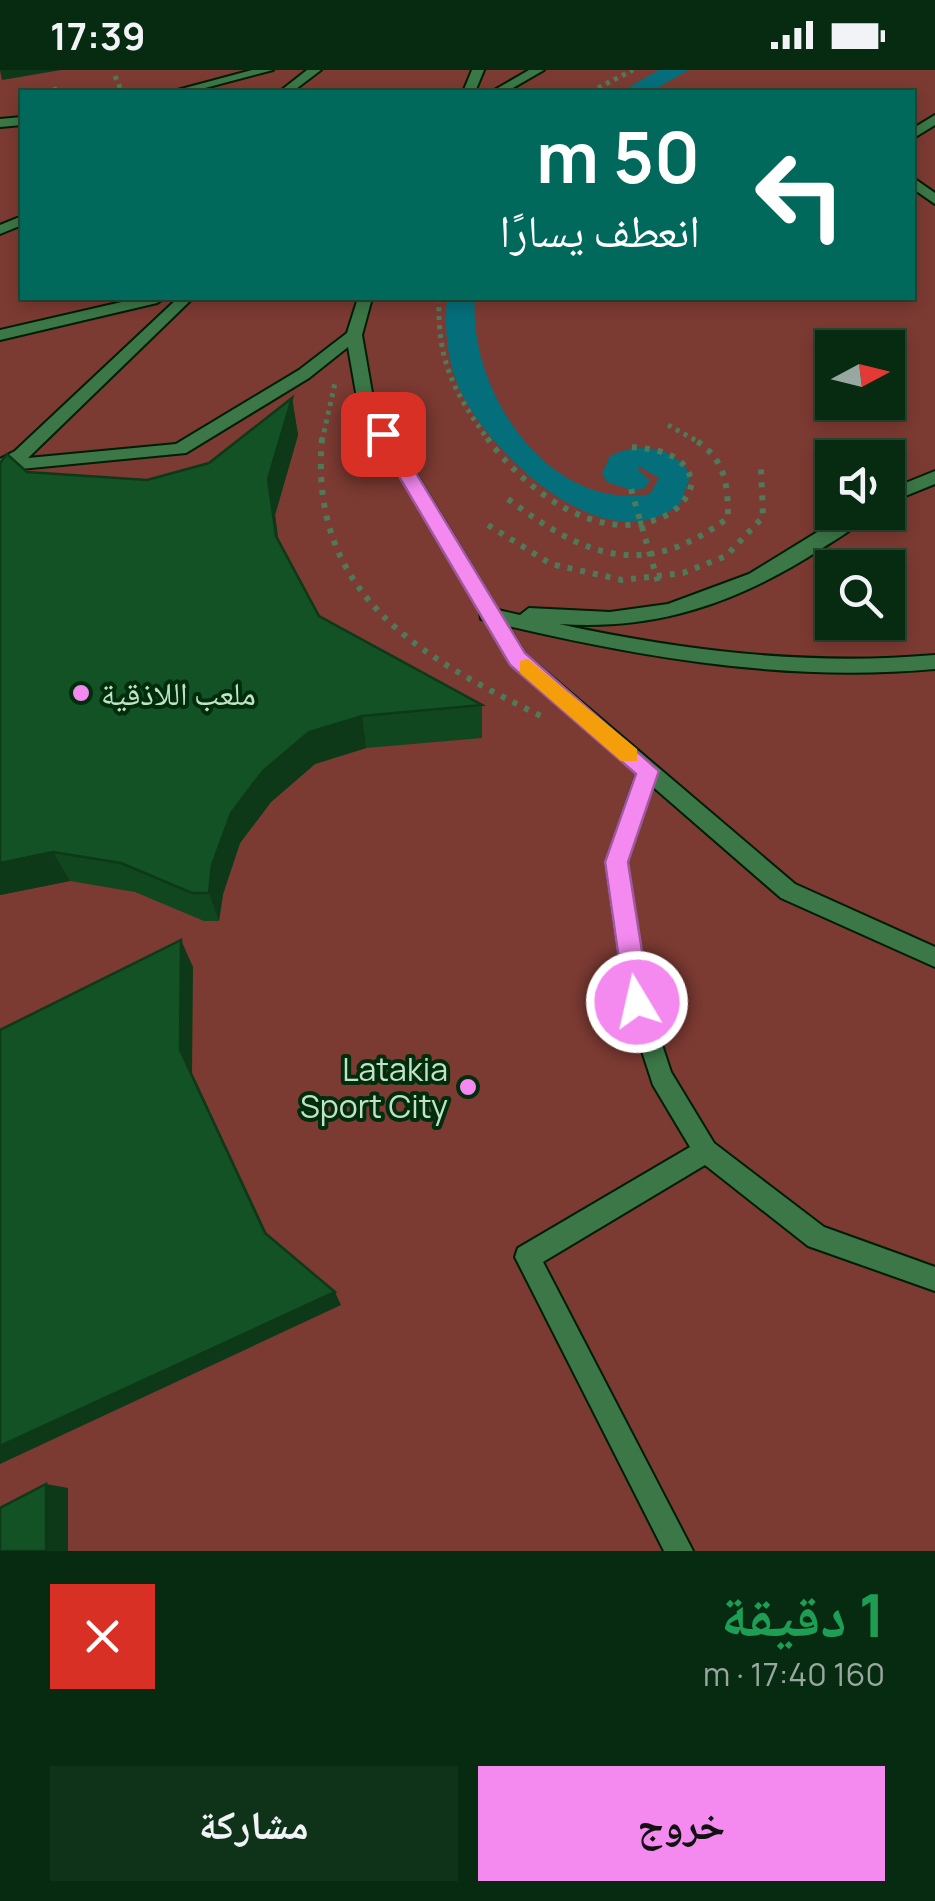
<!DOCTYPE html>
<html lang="ar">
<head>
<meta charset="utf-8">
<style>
  body { margin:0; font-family:Manrope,"Noto Naskh Arabic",sans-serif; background:#0f3319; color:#f1f3f6; direction:rtl; height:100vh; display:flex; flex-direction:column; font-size:38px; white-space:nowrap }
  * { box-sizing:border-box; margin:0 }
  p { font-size:32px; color:#98a79f }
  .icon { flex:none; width:55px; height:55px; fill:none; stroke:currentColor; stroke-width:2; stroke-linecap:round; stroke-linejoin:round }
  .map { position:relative; height:1481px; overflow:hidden; direction:ltr }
  .drawer { display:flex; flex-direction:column; background:#062b10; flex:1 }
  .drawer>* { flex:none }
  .hud { position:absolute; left:20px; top:20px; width:895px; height:210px; border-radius:0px; box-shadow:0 5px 15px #0003,0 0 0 2px #274730; direction:rtl; background:#00695c; color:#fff; overflow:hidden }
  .needle { width:65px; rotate:83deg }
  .buttons { position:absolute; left:815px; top:260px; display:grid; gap:20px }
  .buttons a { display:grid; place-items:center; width:90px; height:90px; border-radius:0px; background:#062b10; box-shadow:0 5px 15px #0003,0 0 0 2px #274730; font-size:50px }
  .pin { position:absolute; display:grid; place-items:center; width:85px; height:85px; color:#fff; margin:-42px; border-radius:20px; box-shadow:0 5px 15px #0006 }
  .me { position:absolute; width:110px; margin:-55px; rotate:351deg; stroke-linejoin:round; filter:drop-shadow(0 0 8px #0008) }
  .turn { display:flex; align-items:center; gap:35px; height:210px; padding:0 50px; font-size:45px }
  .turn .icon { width:130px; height:130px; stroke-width:2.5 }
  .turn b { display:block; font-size:70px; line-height:85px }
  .round { display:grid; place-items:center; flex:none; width:105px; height:105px; border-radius:0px; background:#0f3319 }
  .head { display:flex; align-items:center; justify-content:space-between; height:170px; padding:0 50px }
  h1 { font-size:60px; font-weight:700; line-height:75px; color:#1e9e55 }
  .button { display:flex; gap:20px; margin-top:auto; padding:20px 50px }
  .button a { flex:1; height:115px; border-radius:0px; background:#f489f0; color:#111; font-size:40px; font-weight:700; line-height:115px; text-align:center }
  .button a+a { background:#0f3319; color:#f1f3f6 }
  .status { display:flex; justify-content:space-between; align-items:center; height:70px; padding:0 50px; background:#062b10; direction:ltr }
  .status svg { height:28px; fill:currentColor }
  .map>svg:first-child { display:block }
</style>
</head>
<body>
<div class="status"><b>17:39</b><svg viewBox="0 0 49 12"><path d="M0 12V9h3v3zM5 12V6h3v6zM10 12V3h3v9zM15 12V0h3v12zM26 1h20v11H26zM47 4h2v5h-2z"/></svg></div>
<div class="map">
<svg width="935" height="1481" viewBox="0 0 935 1481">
  <rect width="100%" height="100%" fill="#083916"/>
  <path fill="#7b3a32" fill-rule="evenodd" d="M0,0H935V1481H0ZM22,22H912V228H22ZM832,278H888V332H832ZM832,388H888V442H832ZM832,498H888V552H832Z"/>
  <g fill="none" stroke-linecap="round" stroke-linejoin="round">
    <path fill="#056e7b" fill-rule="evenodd" d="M659,0H689L650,22H620Z
      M447,228H475C468,319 547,442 650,424L659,408L640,397L637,399L650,410L645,418L634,421L607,412L602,404L610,386C638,372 673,375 691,405L680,434C606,494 495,388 463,326C447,296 444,261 447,228Z"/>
    <defs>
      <path id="lane" d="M252,0H273L190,22H170Z
        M307,0H321L292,22H279Z
        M472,0H484L475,22H463Z
        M529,0H544L506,22H491Z
        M935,45V55L912,69V59Z
        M22,47V55L0,57V49Z
        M912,107L935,123V134L912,118Z
        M22,146V155L0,164V155Z
        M139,228H164L157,233L0,270V260Z
        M178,228H193L28,388L176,374L299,300L347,263L358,228H372L362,265L374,334L498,540L520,545L529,538L610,542L668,534L749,504L850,442H871C858,457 838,468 821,479C739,532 657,561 559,554C684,581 807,596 935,585V599C789,612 650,589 508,556L525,584L795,814L935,877V897L781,828L652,716L626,792L648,932L671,1002L714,1073L824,1157L935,1197V1221L808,1176L705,1095L543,1192L693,1481H664L515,1187L518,1178L690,1077L653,1015L626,932L606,792L637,703L511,594L486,550L481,549L480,541L358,334L348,277L309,308L186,383L0,401V389L15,381Z
        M935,401V414L888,433V420Z"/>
    </defs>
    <use href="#lane" stroke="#001d06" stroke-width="4"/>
    <path stroke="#4f7959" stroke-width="5" stroke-dasharray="4 5" stroke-linecap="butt" d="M115,6L122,22
      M54,17L56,22
      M590,22L633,0
      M439,228C437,290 453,321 489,371
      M668,355L697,371
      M322,371L335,313"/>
    <path stroke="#4f7959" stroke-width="6" stroke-dasharray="5 8" stroke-linecap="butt" d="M322,368C308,526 421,587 543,647
      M487,368C523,417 591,472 655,450C674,444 687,432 692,413C686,383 657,379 630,377
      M631,419L660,519
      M508,429C586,488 644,510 728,448C728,412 725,388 692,368
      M488,455L551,494L622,510L683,503L726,486L763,447L761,398"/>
    <use href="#lane" fill="#3b7747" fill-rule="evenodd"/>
  </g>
  <path fill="#10471f" d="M292,328L298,365L275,445L278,470L319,546L482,635V668L366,678L315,694L271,732L240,773L223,824L219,851H204L135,822L70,811L0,825L27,402L147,410L209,393Z"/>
  <path fill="#0d3919" d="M0,0H61L2,10Z
    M292,328L298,365L275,445L283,502L268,409Z
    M362,646L366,678L315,694L271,732L240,773L223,824L219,851L209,823L212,795L231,743L263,701L309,662Z
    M53,782L70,811L0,825V793Z
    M181,870L193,897L192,1003L274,1179L265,1163L180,980Z
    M335,1222L341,1235L0,1394V1376Z
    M46,1414L68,1418V1481H46Z"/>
  <path fill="#135224" stroke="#0d3919" stroke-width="2.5" d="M292,328L268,409L276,466L319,546L482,635L362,646L309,662L263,701L231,743L212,795L209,823H192L121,793L53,782L0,793V393L7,384L27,402L147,410L209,393Z
    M181,870L180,980L265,1163L335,1222L0,1376V960Z
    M46,1414V1481H0V1438Z"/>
  <path fill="#f489f0" stroke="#9f599c" stroke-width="2.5" d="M383,358L390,360L525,583L659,701L628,792L650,932L646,940L637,943L628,940L625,932L605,792L636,704L510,595L374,364Z"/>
  <path fill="#f59e0b" d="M528,589L637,679V691H621L520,603V591Z"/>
  <g fill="#f489f0" stroke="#002e0c" stroke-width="4">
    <circle cx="81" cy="623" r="10"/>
    <circle cx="468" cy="1017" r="10"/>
  </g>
  <g text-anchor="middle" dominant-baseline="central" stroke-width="8" stroke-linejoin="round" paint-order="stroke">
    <g font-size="32" fill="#c2e1c6" stroke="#002e0c" text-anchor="start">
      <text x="101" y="623">ملعب اللاذقية</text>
      <text x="448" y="999" text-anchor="end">Latakia<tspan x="448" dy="37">Sport City</tspan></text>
    </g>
  </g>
</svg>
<div class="buttons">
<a><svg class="needle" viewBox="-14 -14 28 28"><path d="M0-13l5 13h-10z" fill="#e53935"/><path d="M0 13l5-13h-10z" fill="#98a79f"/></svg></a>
<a><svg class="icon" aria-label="sound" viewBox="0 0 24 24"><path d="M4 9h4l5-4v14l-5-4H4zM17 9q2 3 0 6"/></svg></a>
<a><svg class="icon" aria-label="search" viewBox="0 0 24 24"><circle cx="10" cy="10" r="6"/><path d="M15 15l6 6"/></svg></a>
</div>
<div class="pin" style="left:383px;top:364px;background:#d93025"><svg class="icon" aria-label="arrive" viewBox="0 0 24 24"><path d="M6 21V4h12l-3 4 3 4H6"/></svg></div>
<svg class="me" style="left:637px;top:932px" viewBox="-20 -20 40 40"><circle r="17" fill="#f489f0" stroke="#fff" stroke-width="3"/><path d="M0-11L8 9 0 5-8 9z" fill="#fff"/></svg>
<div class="hud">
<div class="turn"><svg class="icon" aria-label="left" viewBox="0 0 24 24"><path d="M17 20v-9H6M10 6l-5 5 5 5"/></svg><div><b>50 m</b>انعطف يسارًا</div></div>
</div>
</div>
<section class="drawer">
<div class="head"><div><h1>1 دقيقة</h1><p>160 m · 17:40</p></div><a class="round" style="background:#d93025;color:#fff"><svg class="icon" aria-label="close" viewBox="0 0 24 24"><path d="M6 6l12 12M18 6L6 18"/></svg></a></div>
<div class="button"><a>خروج</a><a>مشاركة</a></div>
</section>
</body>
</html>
